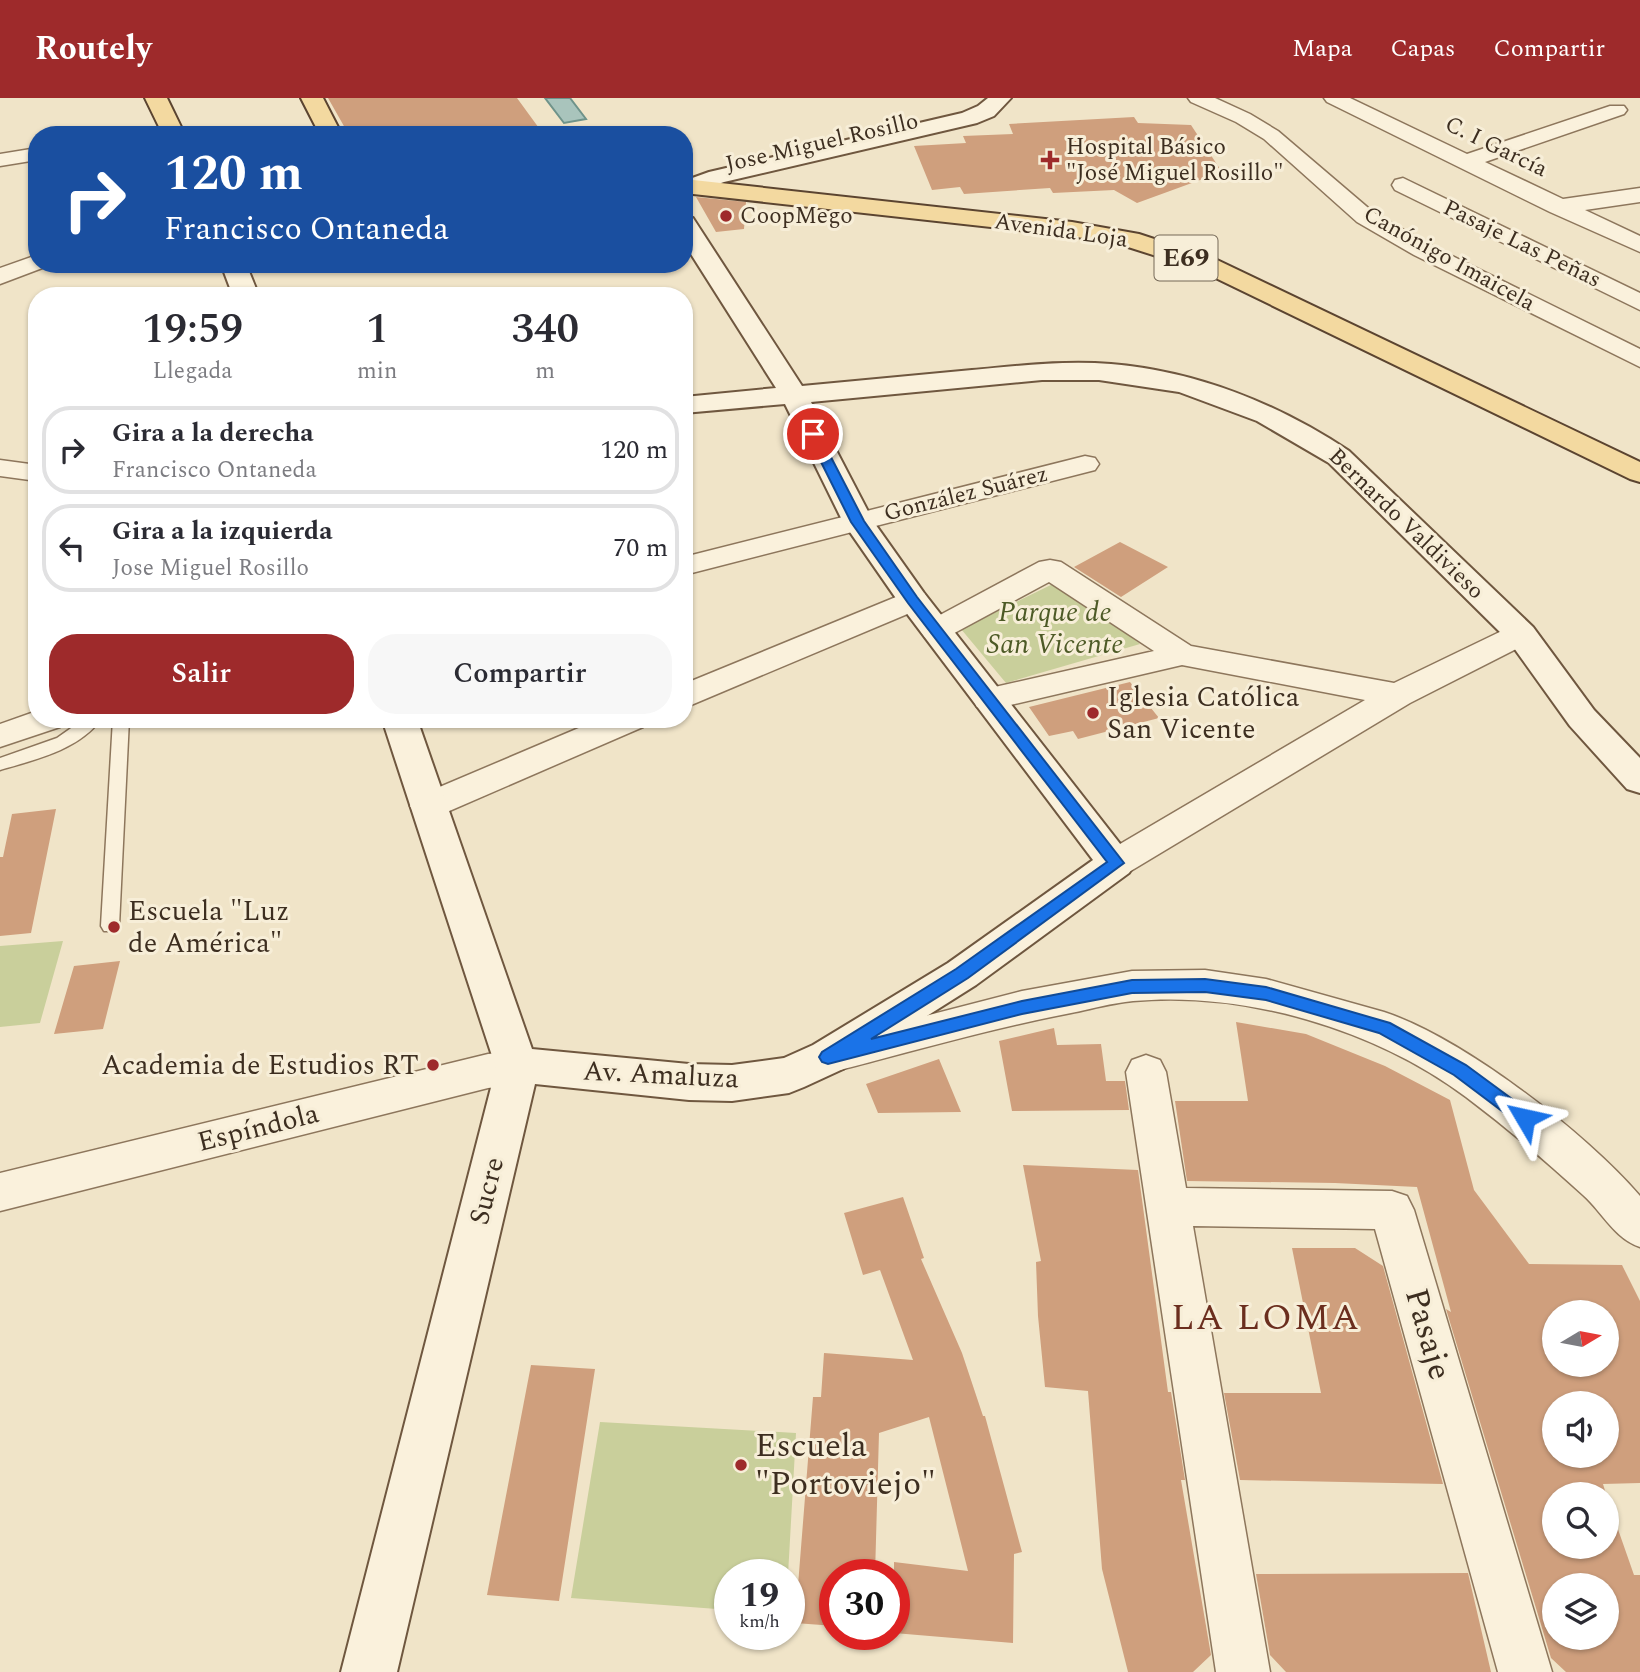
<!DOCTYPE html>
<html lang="es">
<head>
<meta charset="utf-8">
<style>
  body { margin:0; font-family:Spectral,serif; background:#f7f7f7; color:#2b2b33; height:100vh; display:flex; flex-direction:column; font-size:26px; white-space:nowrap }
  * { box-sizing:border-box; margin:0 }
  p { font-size:23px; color:#7c7c81 }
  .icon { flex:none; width:38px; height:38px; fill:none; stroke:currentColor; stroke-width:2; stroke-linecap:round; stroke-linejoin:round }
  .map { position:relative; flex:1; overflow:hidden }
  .side { position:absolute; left:28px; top:189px; width:665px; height:441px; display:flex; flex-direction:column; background:#fff; border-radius:28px; box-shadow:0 2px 5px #0004 }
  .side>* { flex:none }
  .banner { position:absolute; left:28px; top:28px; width:665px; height:147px; border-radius:28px; box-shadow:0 2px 5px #0004; background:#1a4fa0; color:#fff; overflow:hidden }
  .needle { width:46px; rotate:80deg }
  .fabs { position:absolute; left:1542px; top:1202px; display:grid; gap:14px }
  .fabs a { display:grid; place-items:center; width:77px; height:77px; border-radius:50%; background:#fff; box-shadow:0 2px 5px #0004; font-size:35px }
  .speed { position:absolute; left:714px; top:1461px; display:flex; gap:14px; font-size:35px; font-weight:700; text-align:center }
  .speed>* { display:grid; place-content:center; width:91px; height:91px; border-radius:50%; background:#fff; box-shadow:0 2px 5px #0004; line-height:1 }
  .speed small { font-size:18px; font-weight:400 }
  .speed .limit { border:10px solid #d22; background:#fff; color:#111 }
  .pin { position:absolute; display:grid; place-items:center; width:60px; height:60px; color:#fff; margin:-30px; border:4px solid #fff; border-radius:50%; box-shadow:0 2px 7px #0007 }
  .me { position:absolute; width:77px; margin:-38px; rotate:306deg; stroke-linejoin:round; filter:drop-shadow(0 0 5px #0008) }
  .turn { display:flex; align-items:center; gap:24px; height:147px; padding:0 21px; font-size:32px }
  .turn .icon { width:91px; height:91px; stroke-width:2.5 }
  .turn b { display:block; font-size:49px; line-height:60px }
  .eta { display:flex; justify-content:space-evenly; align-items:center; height:119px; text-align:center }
  .eta b { font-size:42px; font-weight:600; line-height:49px }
  .cta { display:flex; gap:14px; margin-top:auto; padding:14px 21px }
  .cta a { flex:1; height:80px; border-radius:28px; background:#9e2a2b; color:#fff; font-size:28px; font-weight:600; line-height:80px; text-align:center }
  .cta a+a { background:#f7f7f7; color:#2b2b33 }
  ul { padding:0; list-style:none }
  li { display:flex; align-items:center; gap:21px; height:88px; margin:0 14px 10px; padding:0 7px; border:4px solid #e1e1e2; border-radius:28px }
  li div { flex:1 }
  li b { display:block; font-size:26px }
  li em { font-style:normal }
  header { display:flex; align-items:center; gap:42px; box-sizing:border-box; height:98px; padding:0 35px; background:#9e2a2b; color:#fff }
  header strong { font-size:33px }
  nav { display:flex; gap:38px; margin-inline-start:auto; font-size:24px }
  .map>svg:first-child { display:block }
</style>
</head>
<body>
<header>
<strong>Routely</strong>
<nav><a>Mapa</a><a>Capas</a><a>Compartir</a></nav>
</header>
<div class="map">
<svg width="1640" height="1574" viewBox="0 0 1640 1574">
  <rect width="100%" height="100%" fill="#f0e4c8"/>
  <path fill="#c9cf9b" d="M1059,483L1140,546L1006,585L961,531Z
    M63,843L40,925L0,929V848Z
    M600,1324L796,1335L788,1477H730V1512L571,1500Z"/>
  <path fill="#a9c4bc" stroke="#6f938a" stroke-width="2" d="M545,0H570L586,21L564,25Z"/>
  <path fill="#cf9f7d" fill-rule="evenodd" d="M328,0H517L544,37H349Z
    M1134,19L1138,25L1191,27L1222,74L1137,105L1114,92L1053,95L1050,90L964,96L960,89L932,92L914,48L966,45L963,38L1013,36L1009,26Z
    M696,99L746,104L744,131L716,134Z
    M1120,444L1168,469L1121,499L1074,469Z
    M1130,584L1159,620L1078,641L1073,633L1049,638L1029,609Z
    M56,711L31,835L0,838V759H3L12,716Z
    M120,863L103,931L54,936L74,868Z
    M1236,924L1306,936L1385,968L1450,1002L1474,1092L1529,1166L1622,1167L1640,1203V1385L1603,1386L1606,1396H1554V1449H1606V1397L1634,1477H1640V1574H1566L1551,1560L1446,1211L1451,1214L1417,1089L1335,1085L1187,1083L1175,1003H1248ZM1554,1214H1606V1267H1554ZM1554,1306H1606V1358H1554ZM1554,1488H1606V1540H1554Z
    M1054,930L1057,947L1101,946L1106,983H1125L1129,1012L1012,1013L999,943Z
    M939,961L961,1014L878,1015L866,986Z
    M1023,1067L1138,1072L1168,1294H1171L1185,1382H1181L1211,1557L1193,1574H1128L1102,1471L1088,1293L1045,1289L1038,1218L1036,1164L1041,1163Z
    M903,1099L924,1160L921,1161L962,1255L983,1318H985L1022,1454L1014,1456L1013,1545L894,1535V1464L968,1473L929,1319L879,1335L875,1477H835V1528L795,1525L813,1299H821L824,1255L913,1262L880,1172L863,1177L844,1115Z
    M1292,1150H1355L1383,1168L1443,1386L1240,1382L1224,1295H1321Z
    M531,1267L595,1271L559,1503L487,1497Z
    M1468,1475L1491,1574H1286L1270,1557L1256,1476Z"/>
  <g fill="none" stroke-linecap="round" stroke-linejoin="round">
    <defs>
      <path id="lane" d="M84,621H101C79,652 34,662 0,672V660L57,640Z
        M113,621H129L119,828L116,833H104L101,828Z"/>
      <path id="street" d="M1188,0H1215L1250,16L1278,33L1373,114L1430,147L1640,251V269L1414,157L1357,124L1264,41L1236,24L1191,4Z
        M1324,0H1350L1467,56L1610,8H1624L1627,12L1624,16L1485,64L1563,101L1640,90V104L1585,112L1640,138V154L1550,114L1327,4Z
        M37,50V62L0,68V56Z
        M1403,80L1640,195V212L1395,92L1392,87L1395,82Z
        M37,157V166H47L45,169L0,186V170Z
        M1085,358L1095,360L1099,366L1095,372L684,477V459Z
        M0,362L37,367V383L0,378Z
        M1050,462L1061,464L1191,548L1394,585L1510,529L1521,526L1532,529L1537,536L1532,543L1410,605L1129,774L1116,778L1103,774L1098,765L1103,756L1365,602L1182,567L989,612L977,609L973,601L977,593L1154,553L1049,484L947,539L936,542L925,539L920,532L925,525L1039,464Z
        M913,492L924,495L928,502L924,509L684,610V586Z
        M37,613V621H64L60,629L0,649V626Z
        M600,621H647L643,629L440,717L428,720L416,717L410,708L416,699Z
        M1205,872L1266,881L1384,914C1463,940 1586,1035 1640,1098V1149C1614,1140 1604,1116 1583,1097C1545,1062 1507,1030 1466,999C1375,931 1246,893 1133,903C1112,905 1091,911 1071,915C993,930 917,952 840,972L826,968L820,956L826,944L840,940L1022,893L1132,873Z
        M517,953L531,958L537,970L531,982L517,987L488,990L0,1113V1075L488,956Z
        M1146,957L1160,962L1166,974L1186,1090L1392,1093L1407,1098L1414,1112L1552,1574H1498L1375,1131L1193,1128L1270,1574H1216L1126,974L1132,962Z"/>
      <path id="secondary" d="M988,0H1011L994,18L977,25L724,84L689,96L684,95V83L709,74L962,15L978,8Z
        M684,118L693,120L802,288C859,283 915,277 972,272C1018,268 1064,262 1111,266C1196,273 1279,306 1349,353L1533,529L1594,612L1640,660V695L1627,691L1570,628L1509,543L1329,365L1257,323L1179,294L1099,282H1042L811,304L873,423L924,495L1135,765L1129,775L976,887L843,971L804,989L789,995L732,1003L689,1002L535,986L397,1574H341L496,970L382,621H417L532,951L689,966L732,967L784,960L813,947L948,865L1093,762L902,509L843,424L785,306L684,315V299L776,290L684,145Z
        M221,166H246L259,198H233Z"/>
      <path id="primary" d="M145,0H167L185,37H163Z
        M301,0H323L342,37H320Z
        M684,81L1072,124L1139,136L1215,161L1640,364V384L1630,381L1197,171L1125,148L1072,138L684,95Z"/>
    </defs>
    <use href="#lane" stroke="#8d765c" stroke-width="3"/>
    <use href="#street" stroke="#8d765c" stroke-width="3"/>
    <use href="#secondary" stroke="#6f573f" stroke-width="4"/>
    <use href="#primary" stroke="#5b4430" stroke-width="4"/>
    <use href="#lane" fill="#faf1dc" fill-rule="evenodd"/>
    <use href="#street" fill="#faf1dc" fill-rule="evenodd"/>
    <use href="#secondary" fill="#faf1dc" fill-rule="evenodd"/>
    <use href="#primary" fill="#f3d9a0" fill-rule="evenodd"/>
  </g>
  <path fill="#1a73e8" stroke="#114b97" stroke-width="2" d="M813,332L819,336L864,423L917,499L1124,765L968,880L871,941L1022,903L1132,882L1205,881L1266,889L1390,925L1466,967L1531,1015L1534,1020L1531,1025L1525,1027L1518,1025L1454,977L1379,935L1266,902L1205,894L1132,895L1022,916L828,966L822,964L819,959L822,954L956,871L1107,764L908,505L851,424L807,336Z"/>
  <g fill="#9e2a2b" stroke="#f7eed8" stroke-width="2.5">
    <path d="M1046.5 51.5h7v7h7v7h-7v7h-7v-7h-7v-7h7z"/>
    <circle cx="726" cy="118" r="7"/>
    <circle cx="1093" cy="615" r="7"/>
    <circle cx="114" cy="829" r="7"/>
    <circle cx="433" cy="967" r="7"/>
    <circle cx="741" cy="1367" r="7"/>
  </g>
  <g text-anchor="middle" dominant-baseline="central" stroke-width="6" stroke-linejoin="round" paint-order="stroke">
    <g font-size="23" fill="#3d2e20" stroke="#f7eed8">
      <text transform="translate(822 45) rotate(-13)">Jose Miguel Rosillo</text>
      <text transform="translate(1496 49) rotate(26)">C. I García</text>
      <text transform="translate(1061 133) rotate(8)">Avenida Loja</text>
      <text transform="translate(1522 146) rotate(26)">Pasaje Las Peñas</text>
      <text transform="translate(1449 161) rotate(29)">Canónigo Imaicela</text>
      <text transform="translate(966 396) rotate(-14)">González Suárez</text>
      <text transform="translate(1406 426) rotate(44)">Bernardo Valdivieso</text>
    </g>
    <g font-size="23" fill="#3d2e20" stroke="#f7eed8" text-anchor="start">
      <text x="1066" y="49">Hospital Básico<tspan x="1066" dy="26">"José Miguel Rosillo"</tspan></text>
      <text x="740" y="118">CoopMego</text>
    </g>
    <rect fill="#f7eed8" stroke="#756857" stroke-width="2" x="1154.5" y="137.5" width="63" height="45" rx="5"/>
    <g font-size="26" font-weight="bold" fill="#3d2e20">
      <text x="1186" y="160">E69</text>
    </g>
    <g font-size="28" font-style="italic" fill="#4d5a26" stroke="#f7eed8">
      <text x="1055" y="514">Parque de<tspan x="1055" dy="32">San Vicente</tspan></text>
    </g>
    <g font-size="28" fill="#3d2e20" stroke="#f7eed8" text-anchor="start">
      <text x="1107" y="599">Iglesia Católica<tspan x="1107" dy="32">San Vicente</tspan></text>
      <text x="128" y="813">Escuela "Luz<tspan x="128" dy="32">de América"</tspan></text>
      <text x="419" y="967" text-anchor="end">Academia de Estudios RT</text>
    </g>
    <g font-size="28" fill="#3d2e20" stroke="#f7eed8">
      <text transform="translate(661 977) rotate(3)">Av. Amaluza</text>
      <text transform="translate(258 1030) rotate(-14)">Espíndola</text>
      <text transform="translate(487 1093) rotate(-76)">Sucre</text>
    </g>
    <g font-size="33" fill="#3d2e20" stroke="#f7eed8">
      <text transform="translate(1428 1236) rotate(74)">Pasaje</text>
    </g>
    <g font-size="33" fill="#3d2e20" stroke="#f7eed8" text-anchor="start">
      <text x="755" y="1348">Escuela<tspan x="755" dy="38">"Portoviejo"</tspan></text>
    </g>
    <g font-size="37" letter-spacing="2" fill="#6b2e1e" stroke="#f7eed8">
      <text x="1266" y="1220">LA LOMA</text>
    </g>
  </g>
</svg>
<div class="fabs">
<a><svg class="needle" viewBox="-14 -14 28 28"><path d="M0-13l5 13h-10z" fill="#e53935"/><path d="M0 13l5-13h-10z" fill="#7c7c81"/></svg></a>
<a><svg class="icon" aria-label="sound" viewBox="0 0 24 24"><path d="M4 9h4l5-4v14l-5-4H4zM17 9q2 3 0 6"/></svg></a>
<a><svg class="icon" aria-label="search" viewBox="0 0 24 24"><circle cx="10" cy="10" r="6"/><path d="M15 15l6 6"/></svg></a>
<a><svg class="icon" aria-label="layers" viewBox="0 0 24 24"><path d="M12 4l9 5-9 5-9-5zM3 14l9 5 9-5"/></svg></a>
</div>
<div class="speed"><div>19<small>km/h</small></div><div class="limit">30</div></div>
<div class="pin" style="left:813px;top:336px;background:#d93025"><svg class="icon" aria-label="arrive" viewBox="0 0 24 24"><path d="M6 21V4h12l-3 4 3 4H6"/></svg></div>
<svg class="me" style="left:1525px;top:1020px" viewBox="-20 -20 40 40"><path d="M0-17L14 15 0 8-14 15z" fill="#1a73e8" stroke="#fff" stroke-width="4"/></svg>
<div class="banner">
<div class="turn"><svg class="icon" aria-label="right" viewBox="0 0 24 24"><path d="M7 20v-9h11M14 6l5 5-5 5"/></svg><div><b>120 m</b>Francisco Ontaneda</div></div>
</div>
<section class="side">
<div class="eta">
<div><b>19:59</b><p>Llegada</p></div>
<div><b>1</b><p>min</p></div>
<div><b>340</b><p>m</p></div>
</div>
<ul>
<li><svg class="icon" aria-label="right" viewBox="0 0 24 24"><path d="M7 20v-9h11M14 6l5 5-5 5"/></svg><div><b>Gira a la derecha</b><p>Francisco Ontaneda</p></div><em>120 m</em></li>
<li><svg class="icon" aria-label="left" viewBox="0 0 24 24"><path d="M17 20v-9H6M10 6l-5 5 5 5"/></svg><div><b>Gira a la izquierda</b><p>Jose Miguel Rosillo</p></div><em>70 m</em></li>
</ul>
<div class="cta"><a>Salir</a><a>Compartir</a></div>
</section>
</div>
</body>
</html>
